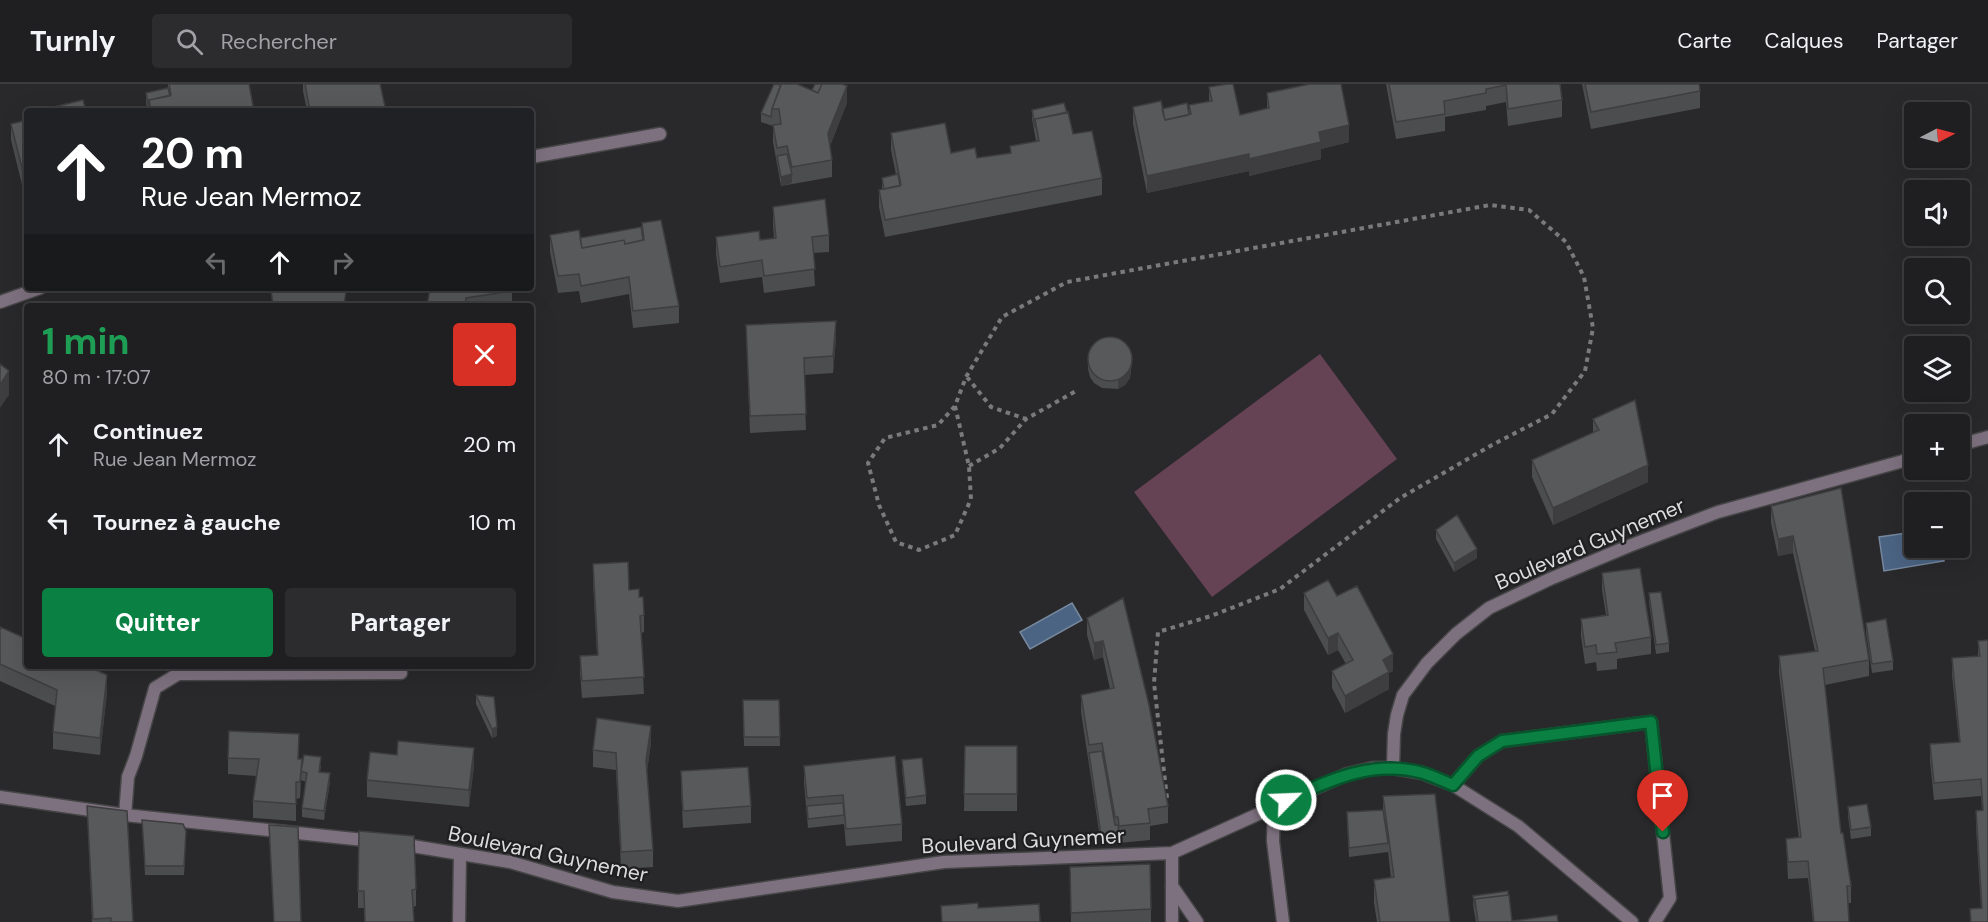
<!DOCTYPE html>
<html lang="fr">
<head>
<meta charset="utf-8">
<style>
  body { margin:0; font-family:"DM Sans",sans-serif; background:#2c2b2d; color:#f1f3f6; height:100vh; display:flex; flex-direction:column; font-size:22px; white-space:nowrap }
  * { box-sizing:border-box; margin:0 }
  p { font-size:20px; color:#a1a2a5 }
  .icon { flex:none; width:33px; height:33px; fill:none; stroke:currentColor; stroke-width:2; stroke-linecap:round; stroke-linejoin:round }
  .map { position:relative; flex:1; overflow:hidden }
  .details { position:absolute; left:24px; top:219px; width:510px; height:366px; display:flex; flex-direction:column; background:#1f1e20; border-radius:6px; box-shadow:0 6px 24px #0002,0 0 0 2px #3c3c3e }
  .details>* { flex:none }
  .top-card { position:absolute; left:24px; top:24px; width:510px; height:183px; border-radius:6px; box-shadow:0 6px 24px #0002,0 0 0 2px #3c3c3e; background:#202124; color:#fff; overflow:hidden }
  .needle { width:39px; rotate:84deg }
  .fabs { position:absolute; left:1904px; top:18px; display:grid; gap:12px }
  .fabs a { display:grid; place-items:center; width:66px; height:66px; border-radius:6px; background:#1f1e20; box-shadow:0 6px 24px #0002,0 0 0 2px #3c3c3e; font-size:30px }
  .pin { position:absolute; display:grid; place-items:center; width:51px; height:51px; color:#fff; margin:-62px -26px; border-radius:50% 50% 50% 0; rotate:-45deg; box-shadow:0 0 6px #0007 }
  .pin .icon { rotate:45deg }
  .me { position:absolute; width:66px; margin:-33px; rotate:66deg; stroke-linejoin:round; filter:drop-shadow(0 0 4px #0008) }
  .turn { display:flex; align-items:center; gap:21px; height:126px; padding:0 18px; font-size:27px }
  .turn .icon { width:78px; height:78px; stroke-width:2.5 }
  .turn b { display:block; font-size:42px; line-height:51px }
  .lanes { display:flex; align-items:center; height:57px; padding:0 18px; background:#0003; justify-content:center; gap:30px; direction:ltr }
  .lanes .off { opacity:.35 }
  .round { display:grid; place-items:center; flex:none; width:63px; height:63px; border-radius:6px; background:#2c2b2d }
  .headline { display:flex; align-items:center; justify-content:space-between; height:102px; padding:0 18px }
  h1 { font-size:36px; font-weight:700; line-height:45px; color:#1e9e55 }
  .primary-button { display:flex; gap:12px; margin-top:auto; padding:12px 18px }
  .primary-button a { flex:1; height:69px; border-radius:6px; background:#0b8043; color:#fff; font-size:24px; font-weight:700; line-height:69px; text-align:center }
  .primary-button a+a { background:#2c2b2d; color:#f1f3f6 }
  ul { padding:0; list-style:none }
  li { display:flex; align-items:center; gap:18px; height:78px; padding:0 18px }
  li div { flex:1 }
  li b { display:block; font-size:22px }
  li em { font-style:normal }
  header { display:flex; align-items:center; gap:36px; box-sizing:border-box; height:84px; padding:0 30px; background:#1f1e20; border-bottom:2px solid #3c3c3e }
  header strong { font-size:28px }
  nav { display:flex; gap:33px; margin-inline-start:auto; font-size:21px }
  .search { width:420px; height:54px; background:#2c2b2d; display:flex; align-items:center; gap:15px; box-sizing:border-box; padding:0 21px; border-radius:6px; color:#a1a2a5; font-size:22px }
  .map>svg:first-child { display:block }
</style>
</head>
<body>
<header>
<strong>Turnly</strong>
<div class="search"><svg class="icon" aria-label="search" viewBox="0 0 24 24"><circle cx="10" cy="10" r="6"/><path d="M15 15l6 6"/></svg>Rechercher</div>
<nav><a>Carte</a><a>Calques</a><a>Partager</a></nav>
</header>
<div class="map">
<svg width="1988" height="838" viewBox="0 0 1988 838">
  <rect width="100%" height="100%" fill="#29282a"/>
  <path fill="#664255" d="M1320,270L1397,375L1212,513L1134,408Z"/>
  <path fill="#4b6483" stroke="#76889e" stroke-width="1.5" d="M1914,448V464H1942L1944,477L1884,487L1879,453Z
    M1072,519L1082,536L1030,565L1020,548Z"/>
  <g fill="none" stroke-linecap="round" stroke-linejoin="round">
    <defs>
      <path id="service" d="M1453,701L1478,672L1502,657L1651,638L1670,814L1655,838
        M1274,722L1273,757L1283,838
        M125,731L128,693L136,672L155,604L178,590L401,589
        M1172,802L1197,838
        M459,838L460,770"/>
      <path id="minor" d="M531,73L660,50
        M0,218L40,204
        M1959,361L1988,353
        M1393,684L1394,650L1397,631L1403,611L1427,579L1456,550L1489,524L1550,495L1629,462L1718,428L1914,374
        M0,713L125,731L374,757
        M400,760L510,778L613,808L678,817L944,778L1172,769L1347,690L1373,684H1393L1422,689L1453,701L1518,742L1632,838
        M1172,838V769"/>
    </defs>
    <use href="#service" stroke="#464547" stroke-width="15"/>
    <use href="#minor" stroke="#464547" stroke-width="15"/>
    <path stroke="#7a7a7b" stroke-width="4" stroke-dasharray="4.5 4.5" stroke-linecap="butt" d="M967,293L991,323L1026,335
      M955,322L969,382L971,415L955,451L919,466L896,458L879,421L868,379L885,354L938,341L955,322L966,293L1002,233L1067,198L1490,121L1529,126L1566,158L1584,193L1593,244L1585,287L1552,330L1492,361L1400,414L1280,505L1211,532L1158,548L1154,599L1167,714
      M969,382L1000,364L1026,335L1076,307"/>
    <use href="#service" stroke="#7e717f" stroke-width="12"/>
    <use href="#minor" stroke="#7e717f" stroke-width="12"/>
  </g>
  <path fill="#4c4d4e" d="M168,0H249L254,27H147L146,18V9L168,4Z
    M303,0H380L386,27H307L303,7Z
    M774,0L847,19L830,62L832,76V93L781,102L773,58V42L761,38V29Z
    M1386,0H1560L1562,16V33L1508,42L1506,18L1486,22V26L1445,33V47L1396,55Z
    M1582,0H1699L1700,7V24L1591,45Z
    M1209,3L1240,31L1267,25V9L1349,58L1321,65V75L1249,92V87L1147,109L1133,40V23L1162,25L1189,29V21L1209,17Z
    M1032,26L1073,50L1102,94V111L885,153L879,123V106L882,105V94L896,91L891,66V49L951,69L977,74L1010,69V62L1036,57L1032,35Z
    M27,36V117H26L11,56V40Z
    M773,123L829,151V168L813,169L815,202L764,209L762,193L720,199L716,170V153L760,156L774,155L773,140Z
    M642,139L679,222V239L633,244L629,210L581,219L579,207L558,209L550,168V151L580,154L642,151Z
    M430,204L512,207V222H427Z
    M746,241L836,254L833,289L804,291L806,346L750,349Z
    M1088,276L1132,278L1130,294L1125,301L1118,305L1102,304L1094,299L1090,293L1088,285Z
    M1593,335L1648,398L1553,441L1532,393V376L1593,349Z
    M1841,404L1869,576V592L1825,601L1841,749L1851,802V819H1848L1849,838H1813L1808,794L1788,795L1786,755L1799,754L1779,589V572L1815,567L1793,469L1778,472L1771,439V422Z
    M1436,446L1477,474L1454,488L1436,455Z
    M593,480L639,513L644,531V548L641,549L644,610L582,614L580,589V572L597,571L593,497Z
    M1602,489L1651,553V570L1617,575V585L1597,587L1596,578L1585,580L1581,552V535L1606,531L1602,506Z
    M1304,509L1337,512L1393,587L1389,589V605L1345,629L1332,604V587L1346,580L1338,566L1328,571L1304,526Z
    M1649,509L1669,559V568L1656,570L1649,518Z
    M1123,514L1168,722V739L1150,742V756L1119,759L1101,760L1081,628V611L1110,605L1103,573L1094,576L1087,551V534Z
    M1866,539L1893,577V586L1872,589L1866,548Z
    M0,543L107,608L100,671L53,665V648L55,622L0,597Z
    M1988,556V838H1970V825L1981,824L1976,744V727L1982,726L1981,712L1934,716L1930,677V660L1959,658L1952,591V574L1978,572V557Z
    M476,611L497,652L492,654L476,620Z
    M743,616H779L780,662H744Z
    M651,659L647,687L653,766V783L621,785L616,686L593,683V666Z
    M965,662H1017V727H964Z
    M228,674L299,675L302,686L321,682L320,688L330,698L324,736L302,733V724L306,698L301,696L300,714L296,715V737L253,734V717L256,692L228,690Z
    M902,676L926,711V720L906,722L902,685Z
    M474,681L469,723L367,713V696Z
    M804,682L902,740V757L846,762L844,740L808,744L804,699Z
    M681,687L751,722V739L683,744L681,704Z
    M1383,712L1450,838H1377L1374,819V796L1391,794L1388,767V768L1349,773L1347,737L1383,726Z
    M87,722L133,838H92Z
    M1848,723L1871,743V752L1851,755L1848,732Z
    M142,736L186,756L184,791H145Z
    M269,741L301,838H274Z
    M1070,783L1151,825V838H1071Z
    M416,805V822L413,823L414,838H365L364,824H358V807Z
    M1473,812L1512,837L1558,838H1476L1473,821Z"/>
  <path fill="#3e3e40" d="M847,2V19L828,66V49Z
    M1349,41V58L1321,65V75L1249,92V75L1319,48Z
    M1249,70V87L1147,109V92Z
    M792,90V99L781,102V93Z
    M26,100H27V117H26Z
    M836,237V254L833,289V272Z
    M1132,269L1130,294L1125,301L1118,305V296Z
    M9,287V311L0,324V301Z
    M1648,381V398L1553,441V424Z
    M1793,452V469L1778,472V455Z
    M1477,465V474L1454,488V479Z
    M1338,549V566L1328,571V554Z
    M1103,557V573L1094,576V559Z
    M1393,570V587L1389,589V605L1345,629V612L1383,576Z
    M107,591V608L100,671V654Z
    M651,642V659L646,693V676Z
    M497,643V652L492,654V645Z
    M474,664V681L469,723V706Z
    M302,675L301,696L300,714V698Z
    M330,689V698L324,736V727Z"/>
  <path fill="#58595b" stroke="#3e3e40" stroke-width="1.5" d="M169,0H249L254,27H151L149,16L171,11Z
    M305,0H380L386,27H310Z
    M774,0L781,1L772,25L771,33L761,29Z
    M781,0H797L818,9L822,0H842L847,2L828,49L832,76L792,83L787,62L777,64L773,41L781,40L779,25H772Z
    M815,0H822L818,9L812,6Z
    M1228,0H1233L1240,31L1269,24L1267,9L1310,0H1341L1349,41L1319,48L1321,58L1249,75V70L1147,92L1133,23L1161,17L1165,36L1191,30L1189,21L1212,17L1209,3Z
    M1389,0H1560L1562,16L1508,25L1506,1L1486,5V9L1444,17L1445,30L1396,38Z
    M1585,0H1699L1700,7L1591,28Z
    M168,4L170,12L149,16V24L146,9Z
    M83,16L86,27H37Z
    M1064,19L1067,29L1035,35V43L1032,26Z
    M1187,19L1189,31L1165,36L1162,25Z
    M1068,28L1073,50L1092,47L1102,94L885,136L879,106L901,101L891,49L945,39L951,69L975,64L977,74L1011,69L1010,62L1039,57L1035,35Z
    M27,36V100H26L11,40Z
    M787,70L792,90L781,93L777,72Z
    M898,90L900,102L884,105L882,94Z
    M825,115L829,151L812,153L815,185L764,192L762,176L720,183L716,153L759,147L760,156L776,154L773,123Z
    M661,136L679,222L633,227L629,193L581,202L579,190L558,192L550,151L579,146L582,164L624,156L625,160L644,156L642,139Z
    M641,143L643,156L625,160L624,156L582,164L580,154Z
    M272,204H344L346,207L344,222H273L271,206Z
    M430,204H512V207L466,214L465,222H427Z
    M836,237L833,272L804,274L806,330L750,332L746,241Z
    M1088 275a22 22 0 1 1 44 0a22 22 0 1 1-44 0Z
    M0,280L9,287L0,301Z
    M1635,316L1648,381L1553,424L1532,376L1599,346L1593,335Z
    M1841,404L1869,576L1823,584L1841,749H1843L1851,802H1847L1849,838H1814L1808,777L1788,778L1786,755L1801,753L1779,572L1818,567L1793,452L1778,455L1771,422Z
    M1457,431L1477,465L1454,479L1436,446Z
    M628,478L629,506L639,505V513H643L644,531L640,532L644,593L582,597L580,572L598,571L593,480Z
    M1640,484L1651,553L1615,559L1617,568L1597,570L1596,561L1585,563L1581,535L1608,531L1602,489Z
    M1328,496L1337,512L1357,502L1393,570L1383,576L1389,588L1345,612L1332,587L1353,576L1338,549L1328,554L1304,509Z
    M1661,508L1669,559L1656,561L1649,509Z
    M1123,514L1149,621L1168,722L1148,725L1150,739L1119,742L1118,733H1115L1102,659L1089,661L1081,611L1114,604L1103,557L1094,559L1087,534Z
    M1886,535L1893,577L1872,580L1866,539Z
    M0,543L27,555V582H87L107,591L100,654L53,648L57,606L0,580Z
    M1988,556V838H1971L1970,825L1982,824L1976,727L1983,726L1981,695L1934,699L1930,660L1960,658L1952,574L1980,572L1978,557Z
    M476,611L494,613L497,643L492,645Z
    M743,616H779L780,653H744Z
    M597,634L651,642L646,676L653,766L621,768L616,669L593,666Z
    M229,647L299,650L298,675H302L300,698H296V720L253,717L259,675L228,674Z
    M398,657L474,664L469,706L367,696L370,668L397,671Z
    M965,662H1017V710H964Z
    M1102,667L1115,741H1118L1119,750L1101,751L1089,669Z
    M304,671L321,673L319,688L330,689L324,727L302,724L307,689L301,687Z
    M895,672L902,740L846,745L843,711L807,714L804,682Z
    M922,674L926,711L906,714L902,676Z
    M748,683L751,722L683,727L681,687Z
    M1435,710L1450,838H1380L1374,796L1394,793L1383,712Z
    M843,719L844,731L808,735L807,722Z
    M1867,720L1871,743L1851,746L1848,723Z
    M87,722L127,727L133,838H111V834L93,835Z
    M1383,726L1388,759L1349,764L1347,728Z
    M142,736L183,740L186,747L184,782H145Z
    M269,741L298,743L301,838H274Z
    M359,747L414,752L416,805L412,806L414,838H365L364,807H358Z
    M1150,780L1151,825L1071,829L1070,783Z
    M1508,807V811L1475,815V823L1473,812Z
    M1509,811L1512,837L1557,831L1558,838H1478L1475,815Z
    M978,819V824L1039,820L1040,838H942L941,822Z"/>
  <g fill="none" stroke-linecap="round" stroke-linejoin="round">
    <defs>
      <path id="route" d="M1286,716C1330,696 1373,675 1423,689C1433,692 1443,697 1453,701L1478,672L1502,657L1651,638L1663,748"/>
    </defs>
    <use href="#route" stroke="#07532c" stroke-width="15"/>
    <use href="#route" stroke="#0b8043" stroke-width="10"/>
  </g>
  <g text-anchor="middle" dominant-baseline="central" stroke-width="4.5" stroke-linejoin="round" paint-order="stroke">
    <g font-size="21" fill="#dcdcdd" stroke="#1f1e21">
      <text transform="translate(1590 460) rotate(-23)">Boulevard Guynemer</text>
      <text transform="translate(1023 757) rotate(-3)">Boulevard Guynemer</text>
      <text transform="translate(548 770) rotate(12)">Boulevard Guynemer</text>
    </g>
  </g>
</svg>
<div class="fabs">
<a><svg class="needle" viewBox="-14 -14 28 28"><path d="M0-13l5 13h-10z" fill="#e53935"/><path d="M0 13l5-13h-10z" fill="#a1a2a5"/></svg></a>
<a><svg class="icon" aria-label="sound" viewBox="0 0 24 24"><path d="M4 9h4l5-4v14l-5-4H4zM17 9q2 3 0 6"/></svg></a>
<a><svg class="icon" aria-label="search" viewBox="0 0 24 24"><circle cx="10" cy="10" r="6"/><path d="M15 15l6 6"/></svg></a>
<a><svg class="icon" aria-label="layers" viewBox="0 0 24 24"><path d="M12 4l9 5-9 5-9-5zM3 14l9 5 9-5"/></svg></a>
<a>+</a>
<a>−</a>
</div>
<div class="pin" style="left:1663px;top:748px;background:#d93025"><svg class="icon" aria-label="arrive" viewBox="0 0 24 24"><path d="M6 21V4h12l-3 4 3 4H6"/></svg></div>
<svg class="me" style="left:1286px;top:716px" viewBox="-20 -20 40 40"><circle r="17" fill="#0b8043" stroke="#fff" stroke-width="3"/><path d="M0-11L8 9 0 5-8 9z" fill="#fff"/></svg>
<div class="top-card">
<div class="turn"><svg class="icon" aria-label="ahead" viewBox="0 0 24 24"><path d="M12 20V5M6 11l6-6 6 6"/></svg><div><b>20 m</b>Rue Jean Mermoz</div></div>
<div class="lanes"><svg class="icon off" aria-label="left" viewBox="0 0 24 24"><path d="M17 20v-9H6M10 6l-5 5 5 5"/></svg><svg class="icon" aria-label="ahead" viewBox="0 0 24 24"><path d="M12 20V5M6 11l6-6 6 6"/></svg><svg class="icon off" aria-label="right" viewBox="0 0 24 24"><path d="M7 20v-9h11M14 6l5 5-5 5"/></svg></div>
</div>
<section class="details">
<div class="headline"><div><h1>1 min</h1><p>80 m · 17:07</p></div><a class="round" style="background:#d93025;color:#fff"><svg class="icon" aria-label="close" viewBox="0 0 24 24"><path d="M6 6l12 12M18 6L6 18"/></svg></a></div>
<ul>
<li><svg class="icon" aria-label="ahead" viewBox="0 0 24 24"><path d="M12 20V5M6 11l6-6 6 6"/></svg><div><b>Continuez</b><p>Rue Jean Mermoz</p></div><em>20 m</em></li>
<li><svg class="icon" aria-label="left" viewBox="0 0 24 24"><path d="M17 20v-9H6M10 6l-5 5 5 5"/></svg><div><b>Tournez à gauche</b></div><em>10 m</em></li>
</ul>
<div class="primary-button"><a>Quitter</a><a>Partager</a></div>
</section>
</div>
</body>
</html>
